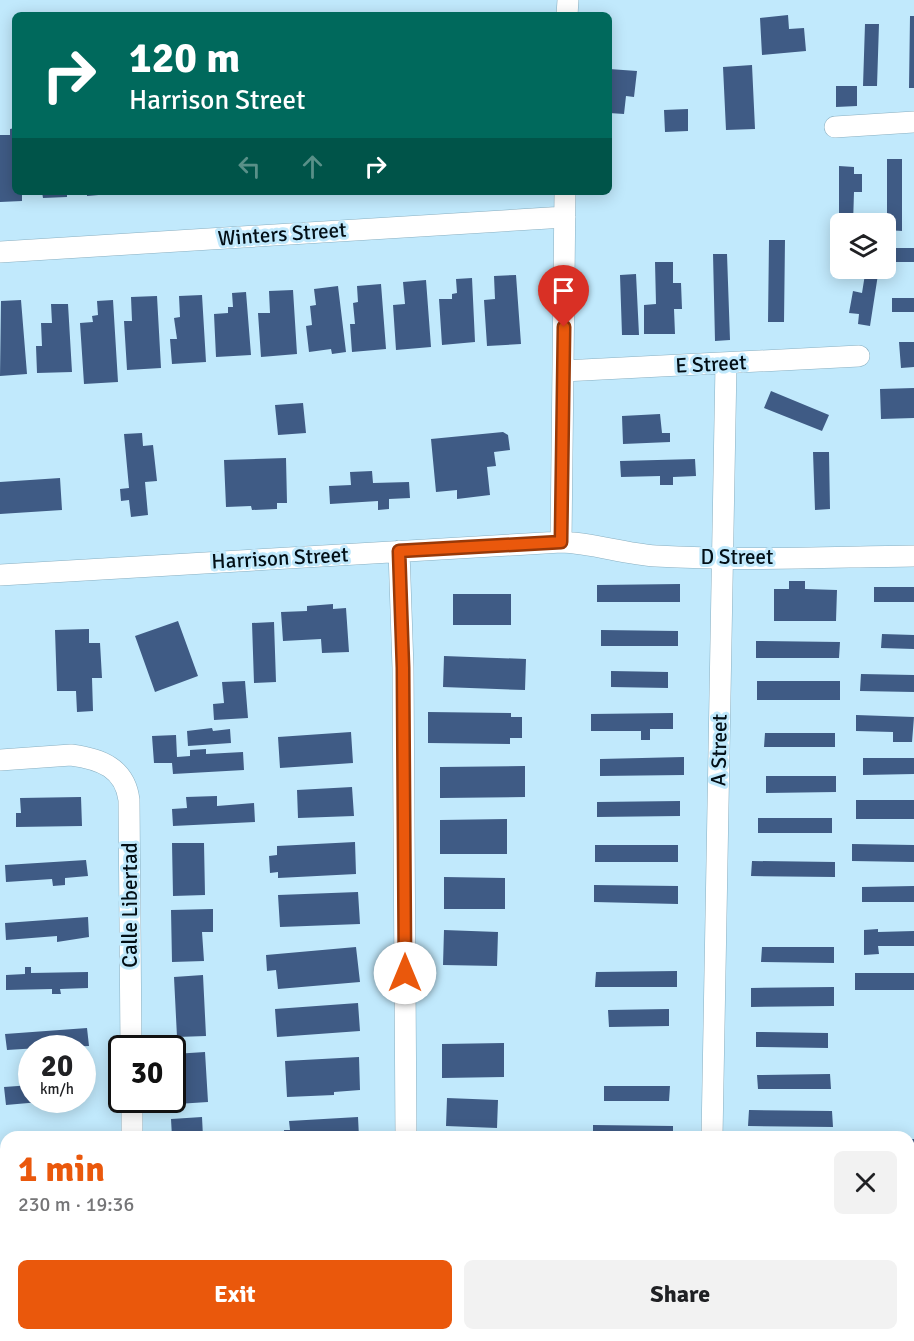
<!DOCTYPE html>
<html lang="en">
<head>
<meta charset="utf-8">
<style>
  body { margin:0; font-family:Signika,sans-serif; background:#f2f2f2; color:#202124; height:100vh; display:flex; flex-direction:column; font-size:22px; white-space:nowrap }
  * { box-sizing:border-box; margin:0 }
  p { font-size:20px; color:#757577 }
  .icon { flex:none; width:33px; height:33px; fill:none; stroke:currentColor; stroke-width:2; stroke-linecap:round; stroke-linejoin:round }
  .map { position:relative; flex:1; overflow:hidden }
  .panel { position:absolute; left:0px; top:1131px; width:915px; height:210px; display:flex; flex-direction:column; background:#fff; border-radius:18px 18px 0 0; box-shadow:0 3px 15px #0003 }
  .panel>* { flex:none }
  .top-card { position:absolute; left:12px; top:12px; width:600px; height:183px; border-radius:9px; box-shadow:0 3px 15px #0003; background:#00695c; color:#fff; overflow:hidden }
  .tools { position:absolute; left:830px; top:213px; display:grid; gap:12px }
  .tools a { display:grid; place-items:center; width:66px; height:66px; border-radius:9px; background:#fff; box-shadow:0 3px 15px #0003; font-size:30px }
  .speed { position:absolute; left:18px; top:1035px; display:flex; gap:12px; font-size:30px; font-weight:700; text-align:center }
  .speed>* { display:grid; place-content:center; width:78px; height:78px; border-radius:50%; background:#fff; box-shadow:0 3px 15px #0003; line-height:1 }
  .speed small { font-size:15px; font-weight:400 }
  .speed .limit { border:3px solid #111; border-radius:9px; background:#fff; color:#111 }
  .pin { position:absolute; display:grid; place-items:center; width:51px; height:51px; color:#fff; margin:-62px -26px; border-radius:50% 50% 50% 0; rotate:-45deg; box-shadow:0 0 6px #0007 }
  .pin .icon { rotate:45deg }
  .me { position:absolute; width:66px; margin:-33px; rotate:0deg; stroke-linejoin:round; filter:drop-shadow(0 0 4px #0008) }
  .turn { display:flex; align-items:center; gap:21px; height:126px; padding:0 18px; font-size:27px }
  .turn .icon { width:78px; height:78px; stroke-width:2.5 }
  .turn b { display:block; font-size:42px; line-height:51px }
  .lanes { display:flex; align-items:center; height:57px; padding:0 18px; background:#0003; justify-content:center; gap:30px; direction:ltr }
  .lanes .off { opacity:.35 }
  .round { display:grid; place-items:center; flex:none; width:63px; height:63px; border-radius:9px; background:#f2f2f2 }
  .headline { display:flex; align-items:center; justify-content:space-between; height:102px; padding:0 18px }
  h1 { font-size:36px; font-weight:700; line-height:45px; color:#ea580c }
  .cta { display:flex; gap:12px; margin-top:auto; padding:12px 18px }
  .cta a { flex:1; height:69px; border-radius:9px; background:#ea580c; color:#fff; font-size:24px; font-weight:700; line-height:69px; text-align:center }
  .cta a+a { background:#f2f2f2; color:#202124 }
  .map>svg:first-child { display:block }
</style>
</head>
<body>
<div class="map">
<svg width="914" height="1341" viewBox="0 0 914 1341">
  <rect width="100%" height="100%" fill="#c1e9fc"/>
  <path fill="#3f5b85" d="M788,15L789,29L804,28L806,51L762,55L760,18Z
    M910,16H914V88H909Z
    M865,24H879L877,86H863Z
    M752,65L755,129L726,130L723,67Z
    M609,69L637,71L634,97L626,96L624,114L609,113Z
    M836,86H857V106L836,107Z
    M688,109V131L665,132L664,110Z
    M15,128V192H22V201L0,202V135H10V129Z
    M887,159H902V231L887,230Z
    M839,166L854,167V174H862V192H854L853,224H839Z
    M42,192H67V197L43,198Z
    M87,192H110V194L87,196Z
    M769,240H785L784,322H768Z
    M896,248H914V262H896Z
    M713,254H727L730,340L715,341Z
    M655,262H673V283H681L682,309H674L675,334H644V305L656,304Z
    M866,268H879L870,326L858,324L859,314L849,313L853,291L862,293Z
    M636,274L639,335H622L620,275Z
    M516,275L521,344L487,346L484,300L495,299L494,276Z
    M472,278L475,342L442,345L439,299H452V294L457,293L456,279Z
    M426,280L431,347L396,350L393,305L405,304L403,282Z
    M381,284L386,349L352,352L350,324H355L353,303L358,302L357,286Z
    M338,286L346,352L332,354L331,349L309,352L306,326L312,325L310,306L316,305L314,289Z
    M293,290L297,354L261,357L258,313H270L269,291Z
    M246,292L251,355L216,357L214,314L228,313V307H233L232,293Z
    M202,295L206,362L172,364L170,339H177L174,318L180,317L179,296Z
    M157,296L161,368L127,370L124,321H132L131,297Z
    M892,298H914V312H892Z
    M21,300L27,374L0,376L1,301Z
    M113,300L118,382L84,384L80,323L93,322L92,316L98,315L97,301Z
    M51,304H68L72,372L37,373L36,346H42L41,323H52Z
    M899,342H914V367L901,368Z
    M914,388V418L881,419L880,389Z
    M771,391L829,415L822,431L764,408Z
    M303,403L306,433L278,435L275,405Z
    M660,414L662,433H670V442L623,444L622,416Z
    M503,432L508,435L510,450L494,452L496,466L487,467L490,495L457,499V490L436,492L431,439Z
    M142,433L143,446L153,445L157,481L145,482L148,515L131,517L129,500L121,501L120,489L129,488L124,434Z
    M813,452H829L830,509L815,510Z
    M286,458L287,503H277V509L252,510L251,506L226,507L224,460Z
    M695,459L696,476L673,477V485H660V476L621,477L620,461Z
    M372,471L373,483L409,482L410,498L389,499V509L378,510V501L330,504L329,486L351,485L350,472Z
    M60,478L62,510L0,514V482Z
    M789,581H805V589L837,590L836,621H774V589H789Z
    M680,584V602H597V585Z
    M874,587H914V602H874Z
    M453,594H511V625H453Z
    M333,604V609L346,608L349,652L322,653L321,639L283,641L281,612L307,611V606Z
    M178,621L198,676L155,692L135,636Z
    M274,622L276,682L254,683L252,623Z
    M89,629V643H100L102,678H92L93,711L77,712L76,691H57L55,630Z
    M601,630L678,631V646H601Z
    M882,634L914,635V649L881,648Z
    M756,641L840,642L839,658H756Z
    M444,656L526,659L525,690L443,687Z
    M611,671L668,672V688L611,687Z
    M861,674L914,675V692L860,691Z
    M245,681L248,718L214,720L213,704L224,703L222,682Z
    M757,681H840V700H757Z
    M428,712L511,713V717H522V738H510V744L428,743Z
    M673,713V729H650V740H641V731H591V714Z
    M856,715L914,717L912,742H893V732L856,731Z
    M212,728L213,731L230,729L231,743L188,746L187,731Z
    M351,732L353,763L280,768L278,737Z
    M765,733H835V747H764Z
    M176,735L177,757L190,756V750L206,749V754L243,752L244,770L173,774L172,763H154L152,736Z
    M684,757V775L600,776V759Z
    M863,758H914V774L863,775Z
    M525,766V797L440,798V767Z
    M766,776H836V792L766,793Z
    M352,787L354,816L298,818L297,790Z
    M217,796V806L254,803L255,822L173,826L172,809L187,808L186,797Z
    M81,797L82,826L16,827V813H21L20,798Z
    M856,800H914V819H856Z
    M680,801V816L597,817V802Z
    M758,818H832V833H758Z
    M507,819V854H440V820Z
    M355,842L356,874L278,878V872L270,873L269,856L277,855V846Z
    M172,843H204L205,895L173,896Z
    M852,844L914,845V862L852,861Z
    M595,845H678V862H595Z
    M86,860L88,876L65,878V885L53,886L52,879L6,882L5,865Z
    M752,861L835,862V877L751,876Z
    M444,877L505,878V909H444Z
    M594,885L678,886V904L594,902Z
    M914,886V902H862V887Z
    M358,892L360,924L280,927L278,895Z
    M213,909V932H202L204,961L172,962L171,910Z
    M88,917L89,937L57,942V936L6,940L5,923Z
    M878,929V932L914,931V946H878L879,954L864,955V930Z
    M444,930L498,932L497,966L443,965Z
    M356,947L360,982L278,989L276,970L267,971L266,955Z
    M762,947H834V963L761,962Z
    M25,967H31V973L88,972V988L60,989L61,994H52V989L6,990V975L25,974Z
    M677,971V987H595L596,972Z
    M855,973H914V990H855Z
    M203,975L206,1036L177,1037L174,977Z
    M834,987V1006L751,1007V988Z
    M358,1003L360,1031L277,1037L275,1009Z
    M669,1009V1026L609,1027L608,1010Z
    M87,1028L89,1046L66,1047V1048H55V1047L7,1050L5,1034Z
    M756,1032L828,1033V1048L756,1047Z
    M504,1043V1077L442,1078V1044Z
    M205,1052L208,1102L177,1104L174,1054Z
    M359,1057L360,1090L334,1092V1095L287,1097L285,1061Z
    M830,1074L831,1089H758L757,1075Z
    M82,1082H86L87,1098H82Z
    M32,1085V1100H51V1101L6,1105L4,1087Z
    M604,1086H670L669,1101H604Z
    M447,1098L498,1100L497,1128L446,1126Z
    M54,1100H67V1107L55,1108Z
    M749,1110L832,1111L833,1127L748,1126Z
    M202,1117L203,1137H172L171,1119Z
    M358,1117L359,1137H284V1130H290L289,1121Z
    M593,1125L673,1126V1137H593Z
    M909,1139H914V1156H909Z
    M909,1224H914V1238H909Z
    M909,1271H914V1301H909Z
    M38,1335H84V1340L39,1341Z
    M444,1335H507V1341H444Z"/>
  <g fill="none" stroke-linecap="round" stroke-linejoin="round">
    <defs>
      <path id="street" d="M567,15L568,0
        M835,127L914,122
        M0,252L565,217
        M563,371L859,356
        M561,542L565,192
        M399,551L403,668L406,1137
        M0,575L561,542C593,543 624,554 656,556C742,561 828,557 914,556
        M0,760L71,755C101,759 125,768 129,800L131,1048
        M132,1100V1137
        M712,1137L726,364
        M909,1326H914
        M134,1335V1341
        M408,1335V1341
        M709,1341V1335"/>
    </defs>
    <use href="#street" stroke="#89afc1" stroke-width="22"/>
    <use href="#street" stroke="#fff" stroke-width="21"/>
  </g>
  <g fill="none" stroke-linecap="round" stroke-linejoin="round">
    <defs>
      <path id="route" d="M405,973L403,668L399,551L561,542L564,327"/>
    </defs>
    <use href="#route" stroke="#983908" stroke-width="15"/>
    <use href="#route" stroke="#ea580c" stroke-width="10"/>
  </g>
  <g text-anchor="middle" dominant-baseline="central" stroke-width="6" stroke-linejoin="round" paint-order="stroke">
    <g font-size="21" fill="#030f16" stroke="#c1e9fc">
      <text transform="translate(282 234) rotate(-4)">Winters Street</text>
      <text transform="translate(711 364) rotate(-3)">E Street</text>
      <text x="737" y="557">D Street</text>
      <text transform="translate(280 558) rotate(-3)">Harrison Street</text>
      <text transform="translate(719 750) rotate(-89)">A Street</text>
      <text transform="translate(130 905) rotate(-90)">Calle Libertad</text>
    </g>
  </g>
</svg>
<div class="tools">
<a><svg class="icon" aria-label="layers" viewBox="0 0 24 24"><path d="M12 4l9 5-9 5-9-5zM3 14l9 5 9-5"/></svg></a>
</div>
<div class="speed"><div>20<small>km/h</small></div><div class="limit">30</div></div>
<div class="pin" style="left:564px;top:327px;background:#d93025"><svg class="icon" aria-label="arrive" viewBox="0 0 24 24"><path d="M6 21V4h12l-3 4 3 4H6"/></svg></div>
<svg class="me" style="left:405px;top:973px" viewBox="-20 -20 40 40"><circle r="19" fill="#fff"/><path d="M0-13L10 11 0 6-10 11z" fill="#ea580c"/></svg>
<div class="top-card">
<div class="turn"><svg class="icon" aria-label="right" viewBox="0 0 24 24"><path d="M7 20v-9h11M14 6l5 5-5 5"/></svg><div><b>120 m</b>Harrison Street</div></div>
<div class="lanes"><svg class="icon off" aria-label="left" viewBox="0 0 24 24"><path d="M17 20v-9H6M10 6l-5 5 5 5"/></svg><svg class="icon off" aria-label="ahead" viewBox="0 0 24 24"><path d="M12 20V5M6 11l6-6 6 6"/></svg><svg class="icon" aria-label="right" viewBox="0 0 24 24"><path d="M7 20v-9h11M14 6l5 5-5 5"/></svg></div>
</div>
<section class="panel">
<div class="headline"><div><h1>1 min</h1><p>230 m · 19:36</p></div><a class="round"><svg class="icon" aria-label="close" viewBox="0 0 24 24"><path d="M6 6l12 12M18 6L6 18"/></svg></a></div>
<div class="cta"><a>Exit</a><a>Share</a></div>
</section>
</div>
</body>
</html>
